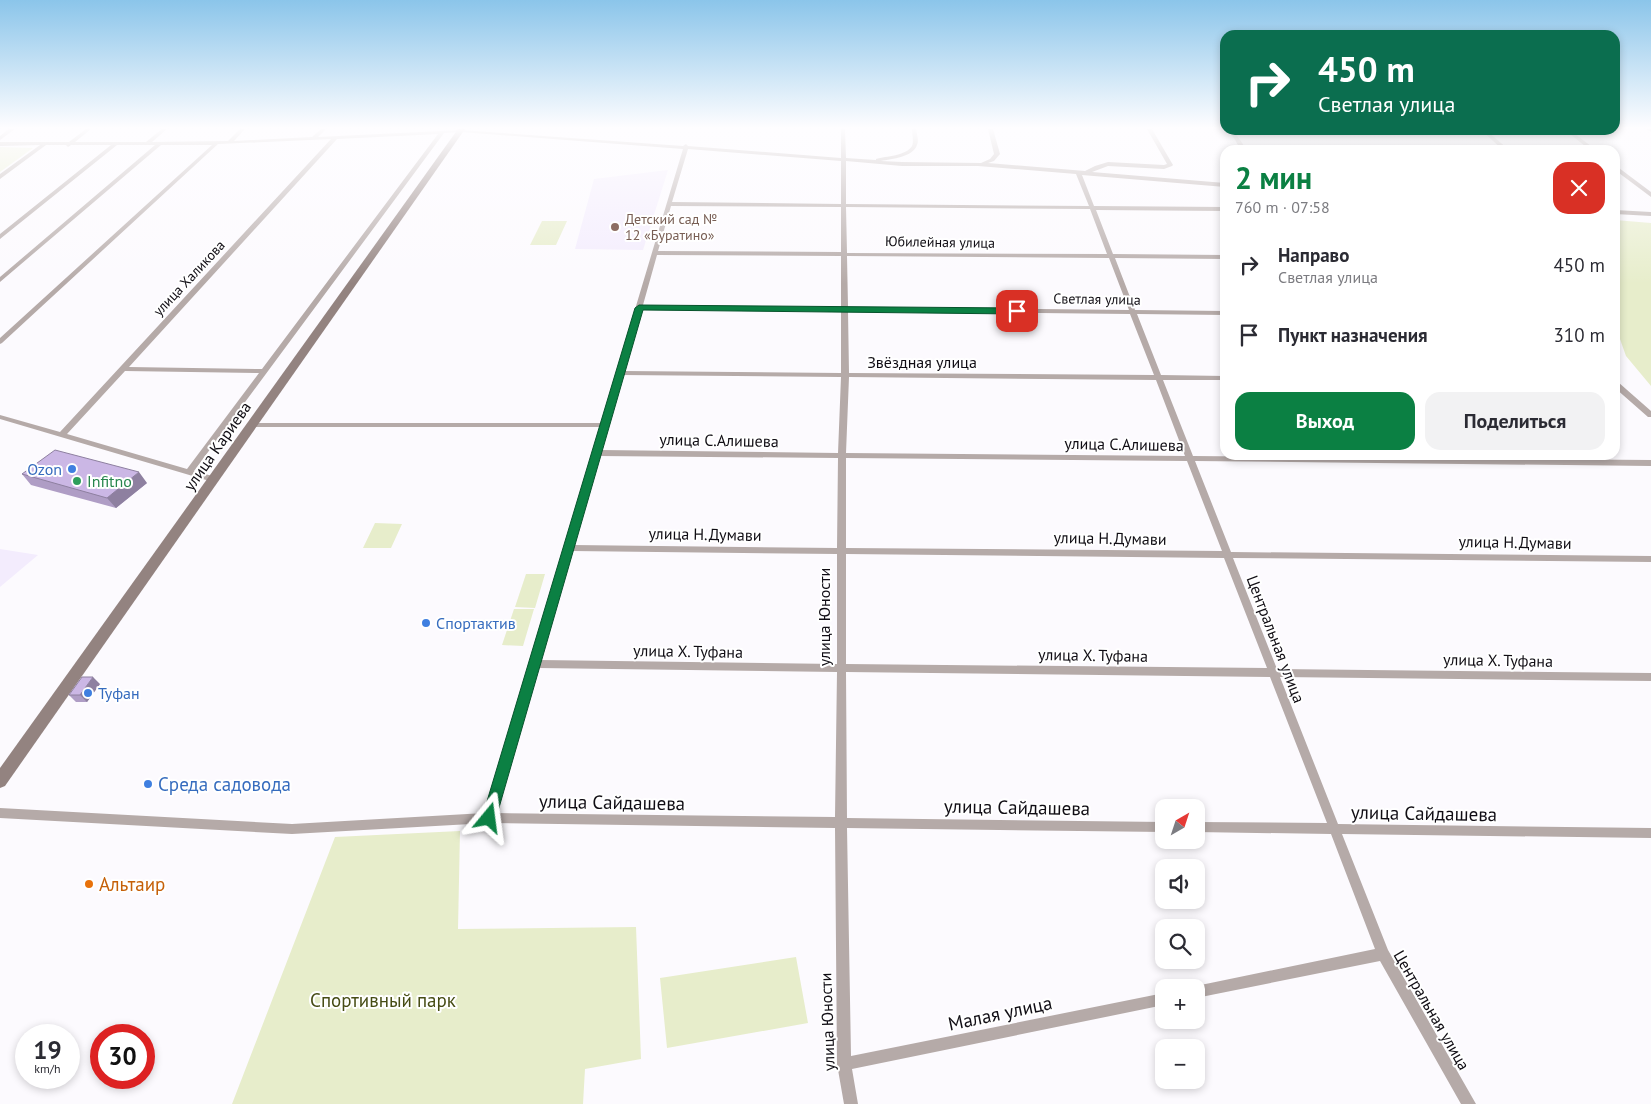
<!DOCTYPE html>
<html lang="ru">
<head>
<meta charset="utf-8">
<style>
  body { margin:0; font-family:"PT Sans",sans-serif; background:#f2f2f3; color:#2b2b33; height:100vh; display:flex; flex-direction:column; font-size:19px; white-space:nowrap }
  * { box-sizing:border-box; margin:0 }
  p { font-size:16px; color:#7c7c81 }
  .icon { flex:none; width:28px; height:28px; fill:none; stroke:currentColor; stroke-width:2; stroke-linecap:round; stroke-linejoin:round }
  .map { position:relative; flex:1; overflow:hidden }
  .drawer { position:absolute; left:1220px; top:145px; width:400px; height:315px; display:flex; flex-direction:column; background:#fff; border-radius:15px; box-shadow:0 2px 8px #0003 }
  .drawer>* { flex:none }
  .banner { position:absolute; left:1220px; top:30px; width:400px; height:105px; border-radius:15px; box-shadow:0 2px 8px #0003; background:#0b6e4f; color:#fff; overflow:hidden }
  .needle { width:32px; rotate:39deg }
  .fabs { position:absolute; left:1155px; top:799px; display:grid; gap:10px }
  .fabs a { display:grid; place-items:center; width:50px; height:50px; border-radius:10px; background:#fff; box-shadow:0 2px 8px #0003; font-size:25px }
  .speed { position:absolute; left:15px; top:1024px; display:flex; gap:10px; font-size:25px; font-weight:700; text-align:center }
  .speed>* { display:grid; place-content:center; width:65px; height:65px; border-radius:50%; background:#fff; box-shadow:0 2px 8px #0003; line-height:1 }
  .speed small { font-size:12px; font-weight:400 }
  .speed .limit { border:8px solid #d22; background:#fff; color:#111 }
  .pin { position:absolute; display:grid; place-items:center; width:42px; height:42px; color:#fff; margin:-21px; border-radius:10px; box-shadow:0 2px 8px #0006 }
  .me { position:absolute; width:55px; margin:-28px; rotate:16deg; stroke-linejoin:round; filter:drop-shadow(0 0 4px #0008) }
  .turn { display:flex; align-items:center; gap:18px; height:105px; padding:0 15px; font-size:22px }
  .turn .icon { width:65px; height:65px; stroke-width:2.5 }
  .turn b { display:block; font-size:35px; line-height:42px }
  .round { display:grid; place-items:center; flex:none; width:52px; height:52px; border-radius:15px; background:#f2f2f3 }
  .head { display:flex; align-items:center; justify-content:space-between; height:85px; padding:0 15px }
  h1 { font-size:30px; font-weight:700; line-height:38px; color:#0b8043 }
  .button { display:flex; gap:10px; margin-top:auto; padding:10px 15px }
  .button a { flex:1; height:58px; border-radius:15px; background:#0b8043; color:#fff; font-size:20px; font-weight:700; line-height:58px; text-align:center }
  .button a+a { background:#f2f2f3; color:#2b2b33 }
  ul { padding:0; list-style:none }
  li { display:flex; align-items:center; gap:15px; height:70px; padding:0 15px }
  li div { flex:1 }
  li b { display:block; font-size:19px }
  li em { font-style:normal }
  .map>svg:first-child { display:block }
</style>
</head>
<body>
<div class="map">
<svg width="1651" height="1104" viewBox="0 0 1651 1104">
  <rect width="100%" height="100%" fill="#fcfafe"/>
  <path fill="#f3ecfd" d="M668,170L643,250L575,249L594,179Z
    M0,549L38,555L0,587Z"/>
  <path fill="#e7edcb" d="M0,147L33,148L0,172Z
    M1615,220L1651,223V386L1626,356L1615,325Z
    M542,221H567L556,245H530Z
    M375,523L402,524L391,548H363Z
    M526,574H545L535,608L515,607Z
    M514,609H534L523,646L502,645Z
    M460,831L458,929L636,927L641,1059L585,1069L583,1104H232L335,837Z
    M796,957L808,1023L667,1048L660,978Z"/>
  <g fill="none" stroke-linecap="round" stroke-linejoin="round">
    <path fill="#b5aaa8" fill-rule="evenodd" d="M9,129H15L0,140V136Z
      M86,129H91L75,142H146L162,129H167L152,142L228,141L240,129H245L234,141L312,137L321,129H326L318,137L461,130L683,146L686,144L688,146L841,158V129H845L846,158L876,160V159C886,156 906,156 912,146C914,142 912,134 912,129H916C917,134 919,141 917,145C913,157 892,159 881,161L902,162L981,163L990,159L994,154L988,129H993L1000,154L994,161L988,163L1085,171L1095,166L1108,162L1164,165L1167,164L1147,129H1152L1173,165L1172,166L1164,169L1108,166L1092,172L1225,183V187L1082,175L1094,206L1225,207V211L1096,210L1113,254L1225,255V259L1115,258L1135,310L1225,311V315L1137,314L1161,375L1225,376V380H1163L1193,456L1651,460V466L1195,461L1231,552L1651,556V562L1233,558L1277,669L1651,673V681L1280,677L1338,824L1651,828V838L1342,834L1388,950L1476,1104H1461L1380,961L1196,998V988H1192L1196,986L1375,949L1331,834L1196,832V822L1327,823L1270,677L846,672L847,818L1164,822V832L847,828L851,1056L1164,993V1005L852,1069L858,1104H844L837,1064L835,828L489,823L292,834L0,818V808L292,824L485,813L600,427H252L248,425L252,423H601L683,149L461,132L444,133L194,471L216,477L217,479L216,481L213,482L0,419V415L60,432L331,139L218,144L2,343L0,344V338L212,145H161L0,282V277L155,145H117L0,239V234L111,145H71L68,147L66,145H46L0,179V174L40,145L0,146V142H69ZM438,134L262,369L129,367L337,139ZM688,149L841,161V204L672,202ZM846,161L902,166H978L1076,174L1089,206L846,204ZM671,206L841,207V252L658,251ZM846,207L1090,209L1107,254L847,253ZM657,255L841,256V307L643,305ZM847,256L1109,258L1129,310L848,307ZM642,309L841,311V373L624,371ZM848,311L1130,314L1154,375L849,373ZM125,371L259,373L187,469L67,434ZM622,375L841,377L838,453L601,450ZM849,377L1156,380L1185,456L846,453ZM599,456L838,458L837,548L573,545ZM846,458L1187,461L1222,551L846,548ZM572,551L837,554V664L540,660ZM846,554L1224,558L1267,668L846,664ZM538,668L837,672L835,817L496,813Z
      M1646,129H1651V132Z
      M1229,130H1233L1247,150H1241Z
      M1481,130H1486L1509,150H1503Z
      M1565,130H1570L1596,150H1590Z
      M1615,165L1651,192V197L1615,170Z
      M1615,210L1651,212V216L1615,214Z
      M1615,382H1618L1651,411V417H1648L1615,388Z"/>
    <path fill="#938380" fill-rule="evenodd" d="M458,129H465L5,786L0,788V768Z"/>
  </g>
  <path fill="#af9dc5" d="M22,474L147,483L116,508L31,485Z
    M100,684L87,702H76L69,695Z"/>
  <path fill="#8e80a0" d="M139,472L147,483L116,508L107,498Z
    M93,677L100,684L87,702L80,695Z"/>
  <path fill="#cbb7e5" stroke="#8e80a0" d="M55,450L139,472L107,498L22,474Z
    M82,677H93L80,695H69Z"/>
  <linearGradient id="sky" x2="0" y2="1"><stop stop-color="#8bc5ea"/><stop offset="0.45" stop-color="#fefdff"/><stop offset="1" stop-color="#fefdff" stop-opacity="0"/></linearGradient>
  <rect width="1651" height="284" fill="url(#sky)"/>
  <path fill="#0b8043" stroke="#07532c" d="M639,305L1017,308L1021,311L1017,314L643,310L496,818L494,823L489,825L484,823L482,818L635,308Z"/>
  <circle fill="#8d6e63" stroke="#fff" stroke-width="2" cx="615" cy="227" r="5"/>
  <g fill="#3f7fe0" stroke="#fff" stroke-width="2">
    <circle cx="72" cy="469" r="5"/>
    <circle cx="426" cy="623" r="5"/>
    <circle cx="88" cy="693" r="5"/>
    <circle cx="148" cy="784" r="5"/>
  </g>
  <circle fill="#2e9e5b" stroke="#fff" stroke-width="2" cx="77" cy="481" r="5"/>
  <circle fill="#e8710a" stroke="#fff" stroke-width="2" cx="89" cy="884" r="5"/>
  <g text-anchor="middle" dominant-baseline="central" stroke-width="4" stroke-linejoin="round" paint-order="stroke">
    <g font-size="14" fill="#785e54" stroke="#fff" text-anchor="start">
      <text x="625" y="219">Детский сад №<tspan x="625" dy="16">12 «Буратино»</tspan></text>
    </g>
    <g font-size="14" fill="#100d14" stroke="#fff">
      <text transform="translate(940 242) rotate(1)">Юбилейная улица</text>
      <text transform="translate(189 278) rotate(-47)">улица Халикова</text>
      <text transform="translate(1097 299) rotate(1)">Светлая улица</text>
    </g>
    <g font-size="16" fill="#100d14" stroke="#fff">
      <text x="922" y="362">Звёздная улица</text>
      <text transform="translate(719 440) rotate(1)">улица С.Алишева</text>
      <text transform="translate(1124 444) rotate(1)">улица С.Алишева</text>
      <text transform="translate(217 446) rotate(-55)">улица Кариева</text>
      <text transform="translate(705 534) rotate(1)">улица Н.Думави</text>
      <text transform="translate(1110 538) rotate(1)">улица Н.Думави</text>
      <text transform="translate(1515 542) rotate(1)">улица Н.Думави</text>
      <text transform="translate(824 617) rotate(-90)">улица Юности</text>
      <text transform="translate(1276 639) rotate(69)">Центральная улица</text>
      <text transform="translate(688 651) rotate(1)">улица Х. Туфана</text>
      <text transform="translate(1093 655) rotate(1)">улица Х. Туфана</text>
      <text transform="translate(1498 660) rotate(1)">улица Х. Туфана</text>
      <text transform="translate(1432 1010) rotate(60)">Центральная улица</text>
      <text transform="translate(827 1022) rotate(-92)">улица Юности</text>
    </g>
    <g font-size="16" fill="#366cbe" stroke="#fff" text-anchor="start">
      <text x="62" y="469" text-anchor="end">Ozon</text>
      <text x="436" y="623">Спортактив</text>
      <text x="98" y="693">Туфан</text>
    </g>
    <g font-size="16" fill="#27864d" stroke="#fff" text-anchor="start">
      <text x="87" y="481">Infitno</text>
    </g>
    <g font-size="19" fill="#366cbe" stroke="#fff" text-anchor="start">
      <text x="158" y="784">Среда садовода</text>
    </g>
    <g font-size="19" fill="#100d14" stroke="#fff">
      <text transform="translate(612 802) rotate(1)">улица Сайдашева</text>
      <text transform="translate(1017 807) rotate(1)">улица Сайдашева</text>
      <text transform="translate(1424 813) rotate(1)">улица Сайдашева</text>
      <text transform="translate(1000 1013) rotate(-12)">Малая улица</text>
    </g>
    <g font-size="19" fill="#c56008" stroke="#fff" text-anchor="start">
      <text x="99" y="884">Альтаир</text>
    </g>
    <g font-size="19" fill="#464c14" stroke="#fff">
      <text x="383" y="1000">Спортивный парк</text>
    </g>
  </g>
</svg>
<div class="fabs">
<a><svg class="needle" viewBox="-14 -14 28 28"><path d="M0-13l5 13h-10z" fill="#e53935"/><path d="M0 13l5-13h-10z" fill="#7c7c81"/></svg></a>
<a><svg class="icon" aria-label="sound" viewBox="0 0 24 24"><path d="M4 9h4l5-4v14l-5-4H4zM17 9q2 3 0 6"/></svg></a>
<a><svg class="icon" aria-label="search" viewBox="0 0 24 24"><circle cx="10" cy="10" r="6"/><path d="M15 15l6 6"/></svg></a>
<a>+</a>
<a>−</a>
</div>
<div class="speed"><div>19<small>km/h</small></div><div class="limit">30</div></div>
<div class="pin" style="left:1017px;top:311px;background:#d93025"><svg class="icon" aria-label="arrive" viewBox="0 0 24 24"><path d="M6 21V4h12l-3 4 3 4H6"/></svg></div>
<svg class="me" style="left:489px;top:818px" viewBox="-20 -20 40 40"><path d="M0-17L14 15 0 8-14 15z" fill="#0b8043" stroke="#fff" stroke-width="4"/></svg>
<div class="banner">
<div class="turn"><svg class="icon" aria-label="right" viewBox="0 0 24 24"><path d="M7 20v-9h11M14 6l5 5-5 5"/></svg><div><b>450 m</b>Светлая улица</div></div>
</div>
<section class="drawer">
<div class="head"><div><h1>2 мин</h1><p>760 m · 07:58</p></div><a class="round" style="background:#d93025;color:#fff"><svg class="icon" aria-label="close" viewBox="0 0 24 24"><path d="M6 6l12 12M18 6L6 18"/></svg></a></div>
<ul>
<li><svg class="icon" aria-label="right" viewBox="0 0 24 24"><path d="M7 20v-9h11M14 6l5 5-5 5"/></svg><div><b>Направо</b><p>Светлая улица</p></div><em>450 m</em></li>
<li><svg class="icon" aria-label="arrive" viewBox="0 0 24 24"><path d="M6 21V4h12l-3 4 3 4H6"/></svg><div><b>Пункт назначения</b></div><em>310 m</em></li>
</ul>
<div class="button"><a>Выход</a><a>Поделиться</a></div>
</section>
</div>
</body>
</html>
